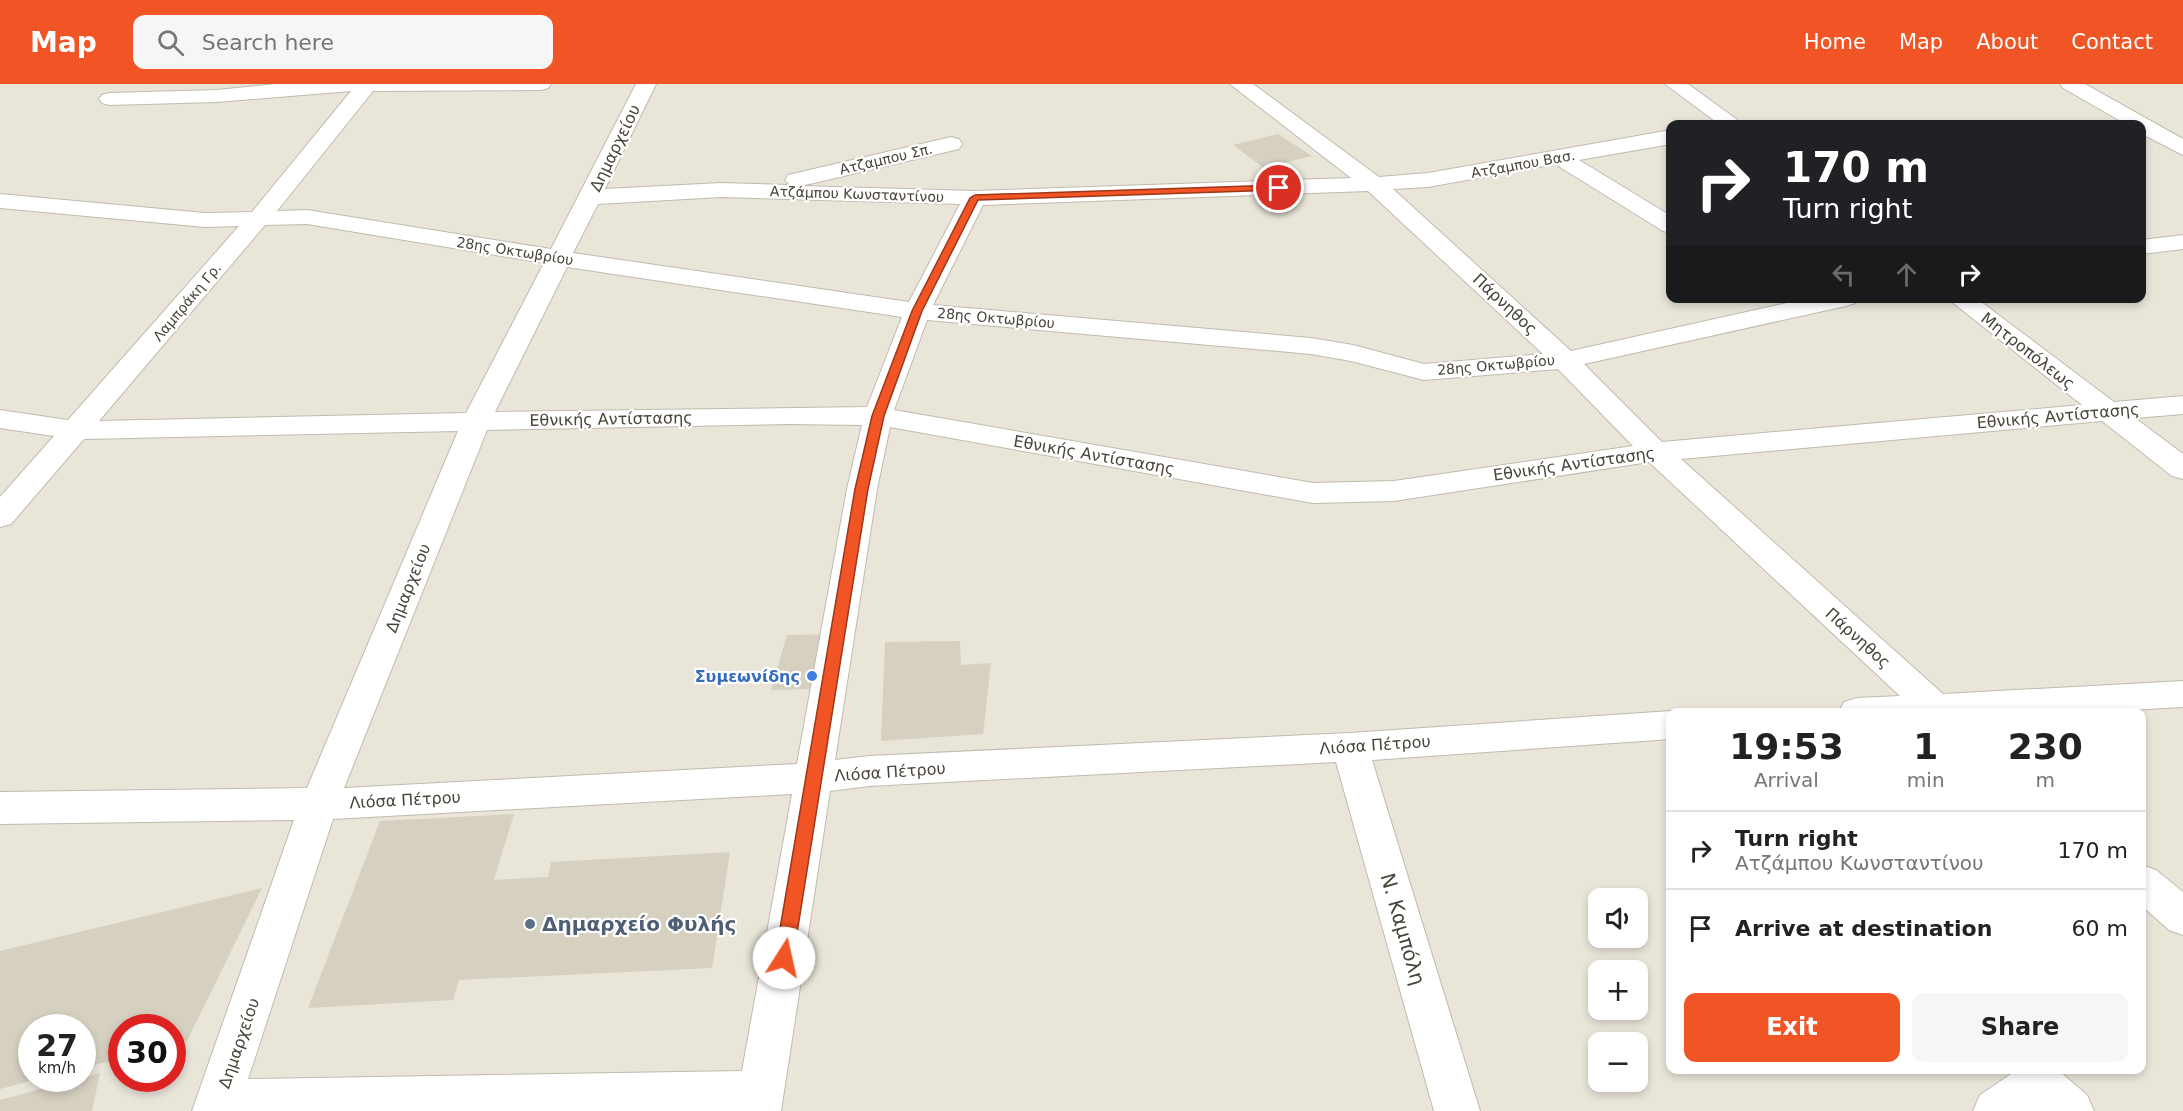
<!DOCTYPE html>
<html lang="en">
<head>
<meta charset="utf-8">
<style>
  body { margin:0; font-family:"DejaVu Sans",sans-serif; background:#f6f6f6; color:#222; height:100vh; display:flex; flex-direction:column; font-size:22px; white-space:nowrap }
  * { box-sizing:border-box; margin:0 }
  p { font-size:20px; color:#767676 }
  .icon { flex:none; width:33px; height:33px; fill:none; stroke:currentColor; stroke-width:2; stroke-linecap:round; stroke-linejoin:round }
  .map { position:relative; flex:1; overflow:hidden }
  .sheet { position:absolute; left:1666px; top:624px; width:480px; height:366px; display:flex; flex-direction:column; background:#fff; border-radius:12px; box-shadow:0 3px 9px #0003 }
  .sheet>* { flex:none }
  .hud { position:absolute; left:1666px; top:36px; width:480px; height:183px; border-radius:12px; box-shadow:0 3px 9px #0003; background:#202124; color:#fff; overflow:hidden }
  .buttons { position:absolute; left:1588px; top:804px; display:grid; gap:12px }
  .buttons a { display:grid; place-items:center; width:60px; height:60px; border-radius:12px; background:#fff; box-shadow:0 3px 9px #0003; font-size:30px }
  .speed { position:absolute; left:18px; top:930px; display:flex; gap:12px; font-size:30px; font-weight:700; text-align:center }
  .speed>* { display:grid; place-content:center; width:78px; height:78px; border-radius:50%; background:#fff; box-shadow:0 3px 9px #0003; line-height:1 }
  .speed small { font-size:15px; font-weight:400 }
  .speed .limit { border:9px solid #d22; background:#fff; color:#111 }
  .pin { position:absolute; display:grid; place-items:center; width:51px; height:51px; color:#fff; margin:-26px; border:3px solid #fff; border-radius:50%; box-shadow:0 2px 6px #0007 }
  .me { position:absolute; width:66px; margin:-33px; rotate:10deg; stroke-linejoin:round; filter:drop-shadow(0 0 4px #0008) }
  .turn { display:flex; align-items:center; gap:21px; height:126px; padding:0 18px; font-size:27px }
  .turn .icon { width:78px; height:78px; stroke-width:2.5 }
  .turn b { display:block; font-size:42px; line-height:51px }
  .lanes { display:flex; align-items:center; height:57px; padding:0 18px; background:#0003; justify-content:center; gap:30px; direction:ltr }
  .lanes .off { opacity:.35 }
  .eta { display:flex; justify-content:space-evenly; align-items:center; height:102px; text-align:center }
  .eta b { font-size:36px; font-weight:600; line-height:42px }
  .action { display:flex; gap:12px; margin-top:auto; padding:12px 18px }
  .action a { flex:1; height:69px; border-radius:12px; background:#f25525; color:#fff; font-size:24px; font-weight:600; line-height:69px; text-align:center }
  .action a+a { background:#f6f6f6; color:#222 }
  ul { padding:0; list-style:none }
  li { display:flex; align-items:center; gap:18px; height:78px; padding:0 18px; border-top:2px solid #e0e0e0 }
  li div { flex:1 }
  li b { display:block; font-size:22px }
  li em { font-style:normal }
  header { display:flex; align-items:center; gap:36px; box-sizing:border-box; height:84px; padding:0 30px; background:#f25525; color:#fff }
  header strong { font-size:28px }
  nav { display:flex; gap:33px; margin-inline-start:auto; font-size:21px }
  .search { width:420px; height:54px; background:#f6f6f6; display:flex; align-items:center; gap:15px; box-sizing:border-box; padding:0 21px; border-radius:12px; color:#767676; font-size:22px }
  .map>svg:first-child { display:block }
</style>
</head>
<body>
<header>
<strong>Map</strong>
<div class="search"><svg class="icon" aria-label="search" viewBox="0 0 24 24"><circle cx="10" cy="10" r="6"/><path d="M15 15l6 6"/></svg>Search here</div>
<nav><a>Home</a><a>Map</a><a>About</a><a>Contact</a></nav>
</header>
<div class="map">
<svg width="2183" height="1027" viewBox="0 0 2183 1027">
  <rect width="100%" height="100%" fill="#f5f3eb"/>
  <path fill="#e9e5d9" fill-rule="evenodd" d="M0,0H2183V1027H0ZM1671,40H2142V214H1671ZM1671,628H2142V986H1671ZM1599,814H1638V854H1599ZM1599,886H1638V926H1599ZM32,944H82V994H32ZM122,944H172V994H122ZM1599,958H1638V998H1599Z"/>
  <path fill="#d6d0c1" d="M1278,50L1312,72L1264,84L1233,61Z
    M831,550L818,605L771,606L787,551Z
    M960,557L961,581L991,579L983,650L881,657L885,558Z
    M514,730L494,796L548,793L551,778L730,768L712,884L459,896L453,916L308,924L380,737Z
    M262,804L187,957L172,961V944H122V974L82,984V944H32V994L38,995L0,1005V867Z
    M100,989L92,1027H0V1016Z"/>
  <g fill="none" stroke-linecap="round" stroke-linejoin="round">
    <defs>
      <path id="minor" d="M275,0H551L548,4L541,6L373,7L277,127L307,126L551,165L636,0H656L605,105L721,99L790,101L785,96L788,91L951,53L959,55L962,60L959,65L801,102L975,107L1351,94L1230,0H1253L1379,93L1428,89L1671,46V60L1579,76L1671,132V149L1663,147L1555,80L1428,103L1393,105L1571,267L1809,214H1858L1855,219L1846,222L1584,280L1662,358L2082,321L1947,214H1976L2114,318L2183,312V330L2135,334L2183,370V395L2172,392L2102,337L1681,375L1943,610L2183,597V623L2092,628H1839L1844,618L1857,614L1900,612L1649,378L1394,417L1313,419L890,343L877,405L835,676L869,672L1350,649L1671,627L1676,628H1671V655L1372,676L1480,1027H1434L1336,678L869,702L830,707L781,1027H192L294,736L0,740V708L307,704L458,347L84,355L11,440L0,443V413L54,352L0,344V326L68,336L239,142L205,143L0,124V110L205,129L252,128L351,7L217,18L109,21L102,19L99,15L102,11L109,9L217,6ZM1368,107L1543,270L1424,280L1353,261L1311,254L933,221L983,121ZM721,113L960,120L909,218L573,169L598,120ZM307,140L544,179L466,329L99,337L265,141ZM567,183L902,233L867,323L495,328ZM927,236L1311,270L1351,277L1424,296L1558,285L1633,362L1394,397L1313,399L894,326ZM790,340L862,341L847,405L797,680L344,704L487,346ZM792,710L742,987L248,995L333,735Z
        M1665,0H1688L1743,40H1719Z
        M2060,0H2085L2183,55V71L2142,50V40H2126L2063,4Z
        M2183,151V165L2142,170V156Z
        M2142,781L2156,786L2183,808V851L2169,846L2142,822Z
        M2017,986H2058L2087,1011L2094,1027H1973L1980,1011Z"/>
    </defs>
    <use href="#minor" stroke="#c0bbae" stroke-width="2"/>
    <use href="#minor" fill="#fff" fill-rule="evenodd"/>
  </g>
  <path fill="#f25525" stroke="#9d3718" stroke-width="1.5" d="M1279,101L1284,104L1282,106L978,116L922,227L884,332L868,405L793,874L790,880L784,882L778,880L775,874L855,405L872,332L912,227L970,114L975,111Z"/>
  <circle fill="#3f7fe0" stroke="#fff" stroke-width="2" cx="812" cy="592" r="6"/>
  <circle fill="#5c6f8a" stroke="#fff" stroke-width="2" cx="530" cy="840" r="6"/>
  <g text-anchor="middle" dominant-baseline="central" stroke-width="4.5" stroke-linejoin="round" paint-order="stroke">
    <g font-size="14" fill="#494439" stroke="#fff">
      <text transform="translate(886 75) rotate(-13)">Ατζαμπου Σπ.</text>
      <text transform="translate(1523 80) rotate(-10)">Ατζαμπου Βασ.</text>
      <text transform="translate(857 110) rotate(2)">Ατζάμπου Κωνσταντίνου</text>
      <text transform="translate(515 167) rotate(9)">28ης Οκτωβρίου</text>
      <text transform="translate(187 218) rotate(-50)">Λαμπράκη Γρ.</text>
      <text transform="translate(996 234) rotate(5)">28ης Οκτωβρίου</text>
      <text transform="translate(1496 281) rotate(-5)">28ης Οκτωβρίου</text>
    </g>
    <g font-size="16" fill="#494439" stroke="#fff">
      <text transform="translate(615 64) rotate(-64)">Δημαρχείου</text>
      <text transform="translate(1505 220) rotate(43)">Πάρνηθος</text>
      <text transform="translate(2028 267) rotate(38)">Μητροπόλεως</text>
      <text transform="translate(2058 332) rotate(-5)">Εθνικής Αντίστασης</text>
      <text transform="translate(611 335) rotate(-1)">Εθνικής Αντίστασης</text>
      <text transform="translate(1094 371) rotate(10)">Εθνικής Αντίστασης</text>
      <text transform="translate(1574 380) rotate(-8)">Εθνικής Αντίστασης</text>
      <text transform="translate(408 504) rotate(-68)">Δημαρχείου</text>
      <text transform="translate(1858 554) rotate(42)">Πάρνηθος</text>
      <text transform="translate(1375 661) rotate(-4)">Λιόσα Πέτρου</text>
      <text transform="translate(890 688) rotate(-4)">Λιόσα Πέτρου</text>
      <text transform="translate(405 716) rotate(-3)">Λιόσα Πέτρου</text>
      <text transform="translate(239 959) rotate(-71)">Δημαρχείου</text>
    </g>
    <g font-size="16" font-weight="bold" fill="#366cbe" stroke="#fff" text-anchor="end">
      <text x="800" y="592">Συμεωνίδης</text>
    </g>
    <g font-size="20" font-weight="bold" fill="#4e5e75" stroke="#fff" text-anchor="start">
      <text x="542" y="840">Δημαρχείο Φυλής</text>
    </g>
    <g font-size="20" fill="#494439" stroke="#fff">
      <text transform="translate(1403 845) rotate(74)">Ν. Καμπόλη</text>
    </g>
  </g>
</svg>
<div class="buttons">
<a><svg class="icon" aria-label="sound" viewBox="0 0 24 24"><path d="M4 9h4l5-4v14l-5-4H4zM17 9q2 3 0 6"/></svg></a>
<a>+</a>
<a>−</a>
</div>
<div class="speed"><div>27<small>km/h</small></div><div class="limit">30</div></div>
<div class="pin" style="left:1279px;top:104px;background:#d93025"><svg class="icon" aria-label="arrive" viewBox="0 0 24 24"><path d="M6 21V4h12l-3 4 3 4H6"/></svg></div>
<svg class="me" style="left:784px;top:874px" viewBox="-20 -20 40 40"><circle r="19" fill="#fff"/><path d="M0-13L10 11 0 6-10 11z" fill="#f25525"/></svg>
<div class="hud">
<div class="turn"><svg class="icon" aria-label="right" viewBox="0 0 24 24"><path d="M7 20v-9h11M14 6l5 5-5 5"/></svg><div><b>170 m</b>Turn right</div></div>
<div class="lanes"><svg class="icon off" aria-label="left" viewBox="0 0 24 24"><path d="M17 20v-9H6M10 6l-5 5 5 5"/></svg><svg class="icon off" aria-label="ahead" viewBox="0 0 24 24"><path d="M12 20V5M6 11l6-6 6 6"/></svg><svg class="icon" aria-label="right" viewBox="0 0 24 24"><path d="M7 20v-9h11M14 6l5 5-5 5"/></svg></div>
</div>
<section class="sheet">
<div class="eta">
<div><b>19:53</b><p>Arrival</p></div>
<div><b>1</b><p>min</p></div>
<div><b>230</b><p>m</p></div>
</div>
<ul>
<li><svg class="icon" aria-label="right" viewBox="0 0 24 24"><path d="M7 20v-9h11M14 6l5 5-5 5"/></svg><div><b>Turn right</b><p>Ατζάμπου Κωνσταντίνου</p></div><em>170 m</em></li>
<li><svg class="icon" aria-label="arrive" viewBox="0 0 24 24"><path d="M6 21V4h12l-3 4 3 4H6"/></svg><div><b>Arrive at destination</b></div><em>60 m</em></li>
</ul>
<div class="action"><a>Exit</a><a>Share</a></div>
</section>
</div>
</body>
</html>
